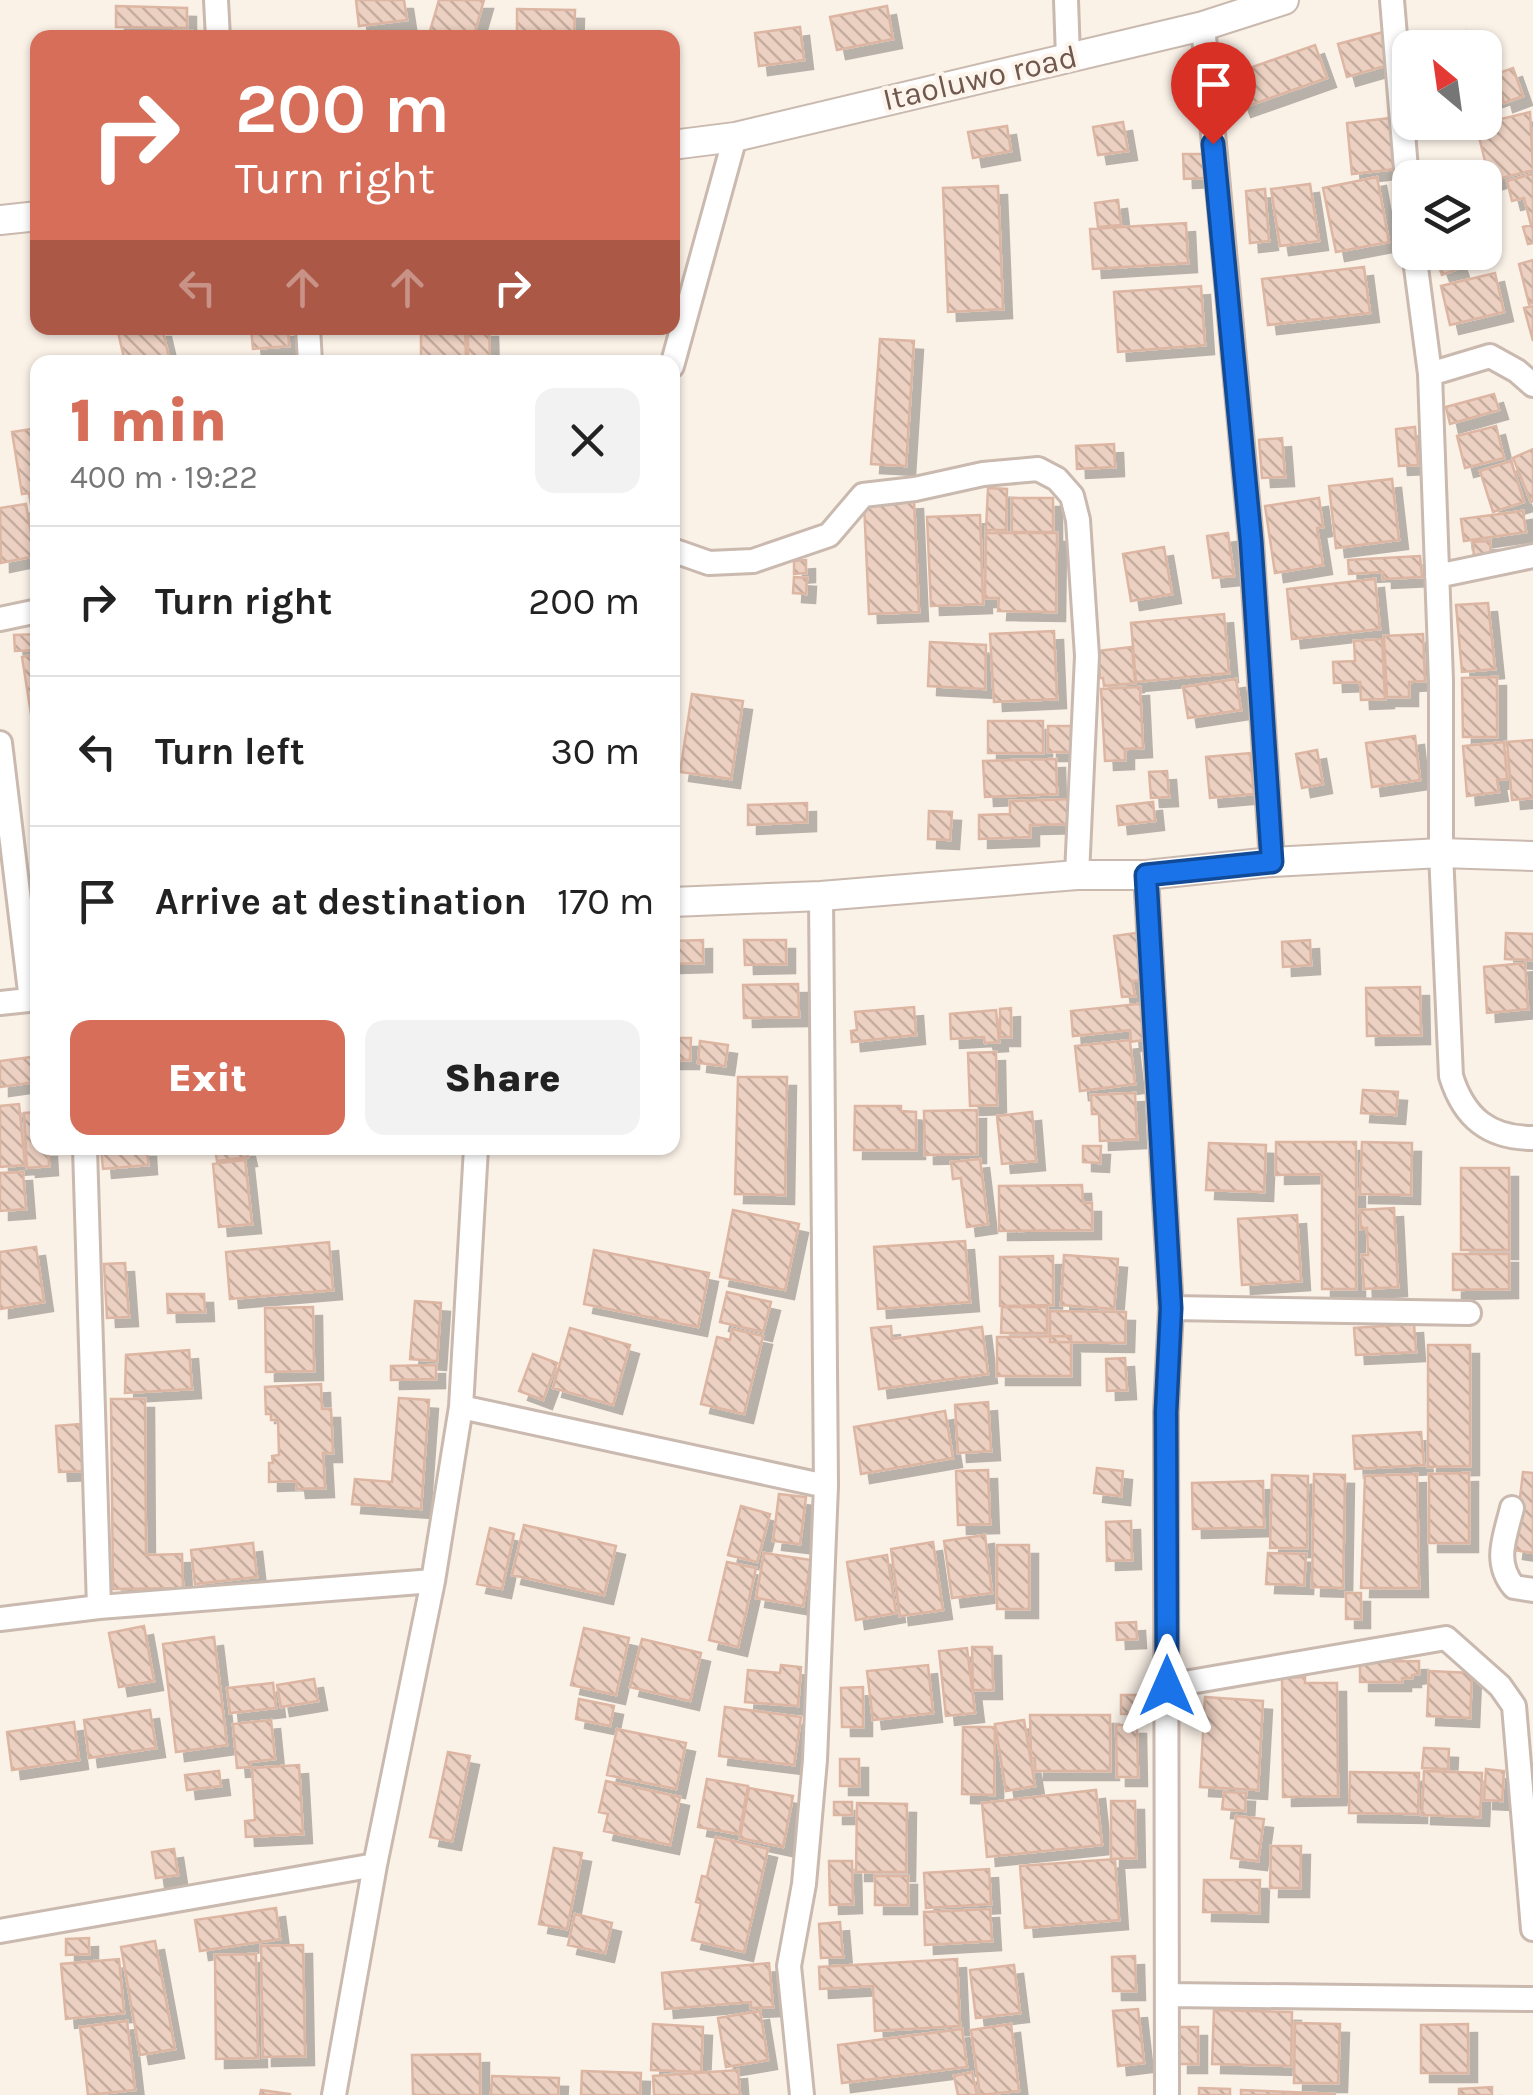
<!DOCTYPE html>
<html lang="en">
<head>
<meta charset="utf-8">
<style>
  body { margin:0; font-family:Karla,sans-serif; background:#f2f2f2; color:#222; height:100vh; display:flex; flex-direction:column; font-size:38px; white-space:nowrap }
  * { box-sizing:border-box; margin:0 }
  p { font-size:32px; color:#767676 }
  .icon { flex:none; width:55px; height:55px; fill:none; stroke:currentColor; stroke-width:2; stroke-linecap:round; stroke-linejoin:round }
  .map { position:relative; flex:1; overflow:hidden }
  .side { position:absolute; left:30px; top:355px; width:650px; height:800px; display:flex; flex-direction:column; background:#fff; border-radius:20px; box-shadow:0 2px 8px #0004 }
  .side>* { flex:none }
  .guide { position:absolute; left:30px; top:30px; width:650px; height:305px; border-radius:20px; box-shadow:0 2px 8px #0004; background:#d66e59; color:#fff; overflow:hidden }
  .needle { width:65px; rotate:331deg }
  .tools { position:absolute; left:1392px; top:30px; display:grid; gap:20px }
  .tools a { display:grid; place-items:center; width:110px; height:110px; border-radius:20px; background:#fff; box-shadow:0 2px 8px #0004; font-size:50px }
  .pin { position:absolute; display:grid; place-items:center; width:85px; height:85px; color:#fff; margin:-102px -42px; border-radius:50% 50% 50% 0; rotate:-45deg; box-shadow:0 0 10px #0007 }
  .pin .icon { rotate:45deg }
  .me { position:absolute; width:110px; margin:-55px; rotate:0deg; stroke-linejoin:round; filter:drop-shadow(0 0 8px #0008) }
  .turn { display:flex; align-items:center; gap:35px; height:210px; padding:0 40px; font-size:45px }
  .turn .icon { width:130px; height:130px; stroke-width:2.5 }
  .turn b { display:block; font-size:70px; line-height:85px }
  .lanes { display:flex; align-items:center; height:95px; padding:0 40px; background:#0003; justify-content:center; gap:50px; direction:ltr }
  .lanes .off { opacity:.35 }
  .round { display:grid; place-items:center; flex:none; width:105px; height:105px; border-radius:20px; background:#f2f2f2 }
  .summary { display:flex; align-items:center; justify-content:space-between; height:170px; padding:0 40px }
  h1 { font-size:60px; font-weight:800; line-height:75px; color:#d66e59 }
  .primary-button { display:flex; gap:20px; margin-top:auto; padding:20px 40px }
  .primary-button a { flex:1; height:115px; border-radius:20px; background:#d66e59; color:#fff; font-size:40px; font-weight:800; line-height:115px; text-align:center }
  .primary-button a+a { background:#f2f2f2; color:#222 }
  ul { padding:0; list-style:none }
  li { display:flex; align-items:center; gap:30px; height:150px; padding:0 40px; border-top:2px solid #e0e0e0 }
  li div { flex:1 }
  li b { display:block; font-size:38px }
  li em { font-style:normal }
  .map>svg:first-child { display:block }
</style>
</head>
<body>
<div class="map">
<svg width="1533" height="2095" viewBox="0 0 1533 2095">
  <defs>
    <pattern id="building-back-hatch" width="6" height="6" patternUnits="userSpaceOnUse" patternTransform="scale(2.5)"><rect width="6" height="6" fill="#ecd0c1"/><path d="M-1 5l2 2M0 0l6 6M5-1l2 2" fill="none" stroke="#c4ac9f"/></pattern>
    <filter id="shadow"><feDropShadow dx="9" dy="9" stdDeviation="0" flood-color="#0004"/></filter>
  </defs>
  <rect width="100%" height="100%" fill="#faf1e7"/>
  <path fill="url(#building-back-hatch)" stroke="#ddb6a3" stroke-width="2.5" filter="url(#shadow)" d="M356,0H404L407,20L359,26Z
    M439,0H484L473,38H428Z
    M116,6L187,8V28L116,27Z
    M887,6L893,39L837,50L830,17Z
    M517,9L575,10L574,38H517Z
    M800,27L804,60L759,66L755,33Z
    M192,31V38H128V33Z
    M1466,31L1471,46L1427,48L1426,45Z
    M1383,32L1392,64L1347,77L1338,44Z
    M1315,45L1327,78L1242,108L1230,75Z
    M1513,68L1523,96L1504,103L1502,95L1485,101V78Z
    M1530,112L1533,170L1490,181L1476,125Z
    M1391,118L1396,169L1352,174L1347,123Z
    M1123,122L1128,151L1098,155L1093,127Z
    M1007,126L1011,151L973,158L968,132Z
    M1183,154H1204L1205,178L1184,179Z
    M1533,174V243L1528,244L1523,227L1531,225L1524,198L1512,201L1507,181Z
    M1377,177L1389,242L1336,252L1323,188Z
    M1310,184L1319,241L1280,246L1271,189Z
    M998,186L1003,309L948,312L943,188Z
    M1265,189L1269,241L1250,243L1246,191Z
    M1118,200L1121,225L1098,227L1095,203Z
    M1186,223L1188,263L1093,269L1090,229Z
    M1433,252H1454L1460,268L1442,275Z
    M1533,260V303L1529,304L1519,264Z
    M1364,267L1370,313L1268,325L1262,279Z
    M1495,273L1504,312L1450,325L1441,286Z
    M1201,286L1205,345L1118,352L1114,292Z
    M1533,306V341L1524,308Z
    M117,328H162L170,362H125Z
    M251,328H288L289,346L253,349Z
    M421,328H465L466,362H421Z
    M468,328H489L490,362H468Z
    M880,339L914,341L906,466L871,464Z
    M1494,394L1499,410L1450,424L1446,407Z
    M1496,426L1504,458L1465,468L1457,436Z
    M1415,427L1418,465L1399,466L1396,429Z
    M38,428V543L29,493L22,494L12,432Z
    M1282,438L1285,477L1262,478L1259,440Z
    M1114,444L1115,467L1077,469L1076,446Z
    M1533,449V501L1531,502L1513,458Z
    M1511,461L1524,502L1493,512L1480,471Z
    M1392,479L1399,540L1336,548L1329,486Z
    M988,488L1007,489L1006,530H986Z
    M1012,498H1053V532H1012Z
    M1319,498L1323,527L1317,528L1323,565L1275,573L1265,506Z
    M914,500L919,612L869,614L864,503Z
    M26,504L35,556L1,563L0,508Z
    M1523,511L1526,532L1464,541L1461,519Z
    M980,515L983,604L931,606L927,517Z
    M986,533H1057L1056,612L998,611L999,598H985Z
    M1228,533L1234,576L1213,578L1207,536Z
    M1490,541L1491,557L1474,558L1473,542Z
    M1164,547L1172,594L1131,601L1123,554Z
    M1420,556L1422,577L1383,579V572L1349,574L1348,560Z
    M806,560V573L794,574V561Z
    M794,577L807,578L806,594L793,593Z
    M1375,579L1380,629L1292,639L1287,589Z
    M1488,603L1495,669L1462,672L1456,605Z
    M1224,614L1229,673L1136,682L1131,623Z
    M1054,631L1057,699L994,702L990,634Z
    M38,634V650L15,651L14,635Z
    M1423,634L1425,681L1409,682V697H1387L1384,636Z
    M1382,639L1385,699L1361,700L1360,682L1334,683L1333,662L1355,661L1354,641Z
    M930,642L986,645L985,689L928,686Z
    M1132,647L1135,683L1104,686L1103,678H1100L1097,651Z
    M38,654V713L31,714L22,657Z
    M1497,677V737H1463L1462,678Z
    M1236,679L1241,710L1188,718L1183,687Z
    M1140,687L1143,748L1125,749V760L1105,761L1101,689Z
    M692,694L743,701L731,779L680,772Z
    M988,721H1043V753H988Z
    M1048,726H1072L1073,752H1048Z
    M1415,736L1420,780L1372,787L1366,743Z
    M1533,740V798L1512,800L1507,742Z
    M1504,742L1507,779L1497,780L1499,792L1467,796L1463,746Z
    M1317,750L1323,784L1302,788L1296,754Z
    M1250,753L1254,794L1210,798L1206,757Z
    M1056,759L1057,794L985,797L983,761Z
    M1167,771L1169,797L1151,798L1149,772Z
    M1078,799V824L1030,825V837L979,839V815L1010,814V801Z
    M1153,802L1155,821L1119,825L1117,806Z
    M807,803V822L748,825V805Z
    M929,811L952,812L950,840L928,839Z
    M1144,932L1150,979L1132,981L1135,996L1122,997L1114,936Z
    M1506,933L1533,934V960L1505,959Z
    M703,940V963L672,964V941Z
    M744,940H786V964L745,965Z
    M1310,940L1311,965L1283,967L1282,942Z
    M1525,963L1528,1009L1487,1013L1484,967Z
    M798,984L799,1017L744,1018L743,985Z
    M1420,987L1421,1035L1367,1036L1366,988Z
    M1146,1003L1150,1039L1130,1042L1135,1084L1080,1091L1075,1046L1131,1040L1130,1030L1073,1036L1071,1011Z
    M914,1007L916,1035L852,1042L851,1031L857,1030L855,1012Z
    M1011,1008V1037H1000V1009Z
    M996,1010L999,1042L985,1043L984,1037L951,1039L950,1014Z
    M672,1038H691L690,1060H672Z
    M700,1041L728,1045L725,1066L698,1063Z
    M996,1052L997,1105L970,1106L968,1053Z
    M32,1057L36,1082L0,1087V1061Z
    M738,1077H787L785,1195L735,1194Z
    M1363,1090L1398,1092L1396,1115L1361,1113Z
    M1135,1093L1137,1139L1100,1141L1099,1114H1092L1091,1095Z
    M19,1104L25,1165L0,1167V1106Z
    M855,1106H901V1111L916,1112V1150H854Z
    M977,1110V1154L925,1155L924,1111Z
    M38,1112V1148H48L49,1166L27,1168L24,1113Z
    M1032,1112L1036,1161L1002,1164L997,1116Z
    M1276,1142H1356V1289H1322V1174L1276,1175Z
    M1362,1142L1412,1143L1411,1195L1360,1194Z
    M1209,1143L1266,1145L1264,1192L1206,1190Z
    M1083,1146H1101L1100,1163L1083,1162Z
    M101,1148H147L148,1165L103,1169Z
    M215,1148H246L248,1157L217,1161Z
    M980,1159L988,1224L967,1227L961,1178L953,1179L951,1162Z
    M245,1160L252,1224L219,1227L213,1164Z
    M1461,1168H1509V1250H1461Z
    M23,1172L26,1209L0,1211V1173Z
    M1082,1185L1083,1203H1092V1230L999,1231V1186Z
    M1394,1208L1398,1287L1364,1289L1362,1255H1368L1367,1228L1361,1229L1360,1210Z
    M733,1210L799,1224L785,1290L720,1277Z
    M1297,1215L1301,1281L1242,1285L1238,1219Z
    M965,1241L970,1302L878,1309L874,1247Z
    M329,1242L333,1290L230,1299L226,1252Z
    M36,1247L44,1302L0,1309V1252Z
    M594,1250L709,1273L698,1327L584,1304Z
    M1453,1254H1509V1289L1453,1290Z
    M1064,1255L1118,1259L1114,1309L1061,1305Z
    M1053,1256V1305L1000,1306V1257Z
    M125,1263L129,1317L107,1318L104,1264Z
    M727,1292L771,1302L763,1332L720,1322Z
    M167,1294H204L205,1312L168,1313Z
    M415,1301L441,1303L437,1361L410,1359Z
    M313,1307L314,1371L266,1372L265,1308Z
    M1002,1307H1047V1333H1001Z
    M1050,1311L1126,1312L1125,1343L1050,1342Z
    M1414,1324L1416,1352L1356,1355L1354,1328Z
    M891,1326L892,1339L982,1327L988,1374L879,1389L871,1328Z
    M570,1328L630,1345L613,1405L553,1388Z
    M732,1329L763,1336L744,1414L701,1404L717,1337L730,1340Z
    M1071,1336V1376H997V1337Z
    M1428,1345H1470V1466L1428,1467Z
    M189,1350L192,1389L125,1393L126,1355Z
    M533,1354L557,1363L543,1400L519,1391Z
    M1125,1358L1127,1390L1107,1391L1106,1359Z
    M436,1365V1379L391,1380V1366Z
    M321,1384L322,1409H331L333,1453H323L325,1488L297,1489L296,1481L269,1482V1463H273L272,1456L279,1455L278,1420H271V1414H266L265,1387Z
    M399,1398L429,1400L421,1509L352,1504L355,1479L392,1482Z
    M111,1399H145L146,1555L182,1554L183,1588L113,1589Z
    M988,1402L991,1451L958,1453L955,1405Z
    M945,1411L953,1458L861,1474L854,1427Z
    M80,1424L83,1471L59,1472L56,1426Z
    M1421,1432L1424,1465L1355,1469L1353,1436Z
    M1097,1468L1123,1471L1121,1496L1094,1493Z
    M988,1470L990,1524L958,1525L956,1471Z
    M1523,1472L1533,1473V1553L1514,1550Z
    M1469,1473V1543H1429V1474Z
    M1314,1474L1345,1475L1343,1588L1312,1587Z
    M1417,1474L1419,1588H1361L1365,1476Z
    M1272,1475L1308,1476L1307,1548H1270Z
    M1263,1481L1264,1527L1193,1529L1192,1483Z
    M779,1494L806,1497L800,1544L773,1541Z
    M741,1506L770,1514L757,1562L728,1555Z
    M1131,1521L1132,1560L1107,1561L1106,1522Z
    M524,1525L616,1546L604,1595L512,1575Z
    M490,1528L514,1534L502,1589L477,1584Z
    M985,1535L992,1593L952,1598L944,1541Z
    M933,1542L943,1610L900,1616L891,1549Z
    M253,1543L257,1577L195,1584L191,1550Z
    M997,1545H1029V1609H997Z
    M764,1553L811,1560L803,1606L756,1598Z
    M1268,1553L1306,1554L1304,1585L1266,1584Z
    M887,1555L896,1613L856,1620L847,1562Z
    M727,1562L756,1568L738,1647L709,1640Z
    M1346,1593H1361V1619H1346Z
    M1136,1622L1137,1639L1117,1640L1116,1623Z
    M144,1626L154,1681L119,1687L109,1633Z
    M584,1628L629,1638L616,1695L571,1685Z
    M214,1637L227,1745L176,1752L163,1644Z
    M642,1639L701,1653L690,1701L630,1687Z
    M972,1647H992L993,1690H973Z
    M967,1648L975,1713L946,1716L939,1651Z
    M1419,1661V1674L1412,1675V1678H1402V1682H1360V1662Z
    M781,1665L801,1667L798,1706L745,1702L748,1670L780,1673Z
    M928,1665L933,1713L873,1720L867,1671Z
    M1429,1671L1472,1673L1470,1718L1427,1716Z
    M1305,1677V1683H1337L1338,1796L1283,1797L1282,1678Z
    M314,1679L318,1701L281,1707L277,1685Z
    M273,1683L276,1708L230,1713L227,1688Z
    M863,1687V1727H842L841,1688Z
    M1121,1695H1138V1714H1121Z
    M1205,1697L1263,1701L1258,1790L1200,1787Z
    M579,1699L614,1706L610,1726L576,1719Z
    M725,1707L801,1717L794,1765L719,1756Z
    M150,1710L156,1748L89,1758L84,1720Z
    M1030,1715H1110V1771H1035V1758H1031Z
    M271,1720L275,1759L250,1762L251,1767L237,1768L233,1724Z
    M1024,1720L1035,1786L1006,1791L995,1724Z
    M74,1722L79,1760L12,1770L7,1732Z
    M1116,1725H1137L1138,1777H1117Z
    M963,1727H995L994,1795L962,1794Z
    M617,1729L686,1743L676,1789L607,1775Z
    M1424,1748L1449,1749L1448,1769L1422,1768Z
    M448,1752L470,1756L452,1841L430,1837Z
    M840,1759H859V1786H840Z
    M299,1765L303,1834L246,1837L245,1821L255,1820L252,1768Z
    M1486,1769L1504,1771L1502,1801L1484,1800Z
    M219,1771L221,1786L187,1790L185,1775Z
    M1424,1771L1482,1773L1480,1817L1422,1815Z
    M1350,1772L1419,1773L1418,1814L1349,1813Z
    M707,1779L748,1786L739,1834L698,1827Z
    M606,1781L680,1797L670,1845L604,1831L608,1814L599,1812Z
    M749,1788L793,1796L783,1847L740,1838Z
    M1096,1790L1102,1845L987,1857L982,1803Z
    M1224,1792L1246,1793L1245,1811L1222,1809Z
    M1111,1801H1135L1136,1858L1111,1859Z
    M834,1802H852V1815H834Z
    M857,1803L907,1804L906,1872H856Z
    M1236,1816L1264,1819L1258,1861L1231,1858Z
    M716,1837L768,1849L744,1952L692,1940L701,1903L696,1902L702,1876L707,1877Z
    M1271,1846H1301L1300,1888H1270Z
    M554,1848L582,1853L567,1929L539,1924Z
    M174,1849L178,1875L156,1878L152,1852Z
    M1115,1859L1119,1920L1025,1928L1020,1866Z
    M829,1861H852L853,1904L830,1905Z
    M989,1869L991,1904L926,1908L924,1873Z
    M875,1876H908V1905H875Z
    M1204,1880H1260L1259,1913L1203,1912Z
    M276,1908L280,1939L200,1951L195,1920Z
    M990,1909L992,1941L925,1945L924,1912Z
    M575,1914L612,1923L605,1953L568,1945Z
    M840,1922L843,1957L821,1958L819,1924Z
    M89,1938V1954L66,1955V1939Z
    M155,1941L175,2049L140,2055L121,1947Z
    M303,1945L305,2056L263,2057L261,1946Z
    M256,1954L258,2058L216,2059L215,1955Z
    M1135,1956L1136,1991H1113L1112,1957Z
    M119,1959L124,2013L66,2019L61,1964Z
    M957,1959L960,2026L875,2031L873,1986L820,1989L819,1967Z
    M769,1963L773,2007L751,2008V2002L665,2009L662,1973Z
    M1014,1965L1020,2013L976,2018L970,1970Z
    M1138,2009L1144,2063L1118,2066L1113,2011Z
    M1214,2010L1292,2012L1291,2066L1212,2064Z
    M760,2011L768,2060L726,2067L718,2018Z
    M127,2021L135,2090L88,2095L80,2027Z
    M1295,2023L1340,2024L1338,2083H1294Z
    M653,2024L703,2027L701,2072L651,2070Z
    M1011,2024L1019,2091L980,2095L971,2030Z
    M1468,2024V2073H1421V2025Z
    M1179,2027H1198V2064H1179Z
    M962,2029L967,2067L842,2083L838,2045Z
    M480,2054V2095H413L412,2055Z
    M738,2070L740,2095H654L653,2076Z
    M582,2071L641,2073L640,2095H581Z
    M972,2072L977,2095H958L954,2076Z
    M492,2076L559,2078L558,2095H491Z
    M1492,2087V2095H1459V2089Z
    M1199,2088L1230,2089V2095H1199Z
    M261,2090L290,2094V2095H260Z
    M1241,2090L1336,2094L1241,2095Z"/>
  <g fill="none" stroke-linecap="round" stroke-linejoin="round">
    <defs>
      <path id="minor" d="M216,0L218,38
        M1066,0L1068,57
        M1392,0L1410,217
        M1203,26L1251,541L1272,862
        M1414,252L1430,374L1441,681V853L1451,1076C1464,1118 1489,1138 1533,1138
        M308,328L310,362
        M672,366L735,137
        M1430,374L1490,356L1517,371L1533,385
        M672,550L709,563L753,561L829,535L863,495L915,489L983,474L1038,469L1057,479L1072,496L1078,520L1087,656L1077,875
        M1437,576L1533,556
        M0,619L38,611
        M0,743L31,1000
        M1146,875L1171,1308L1166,1412L1167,2095
        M0,1003L38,999
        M85,1148L99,1607
        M1171,1308L1469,1313
        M461,1407L826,1486
        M1512,1508C1505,1537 1493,1562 1514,1587L1533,1590
        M0,1619L99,1607L433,1581
        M1167,1686L1446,1638L1500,1686L1514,1706L1533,1929
        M0,1931L375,1865
        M1168,1995L1533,1999
        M334,2095L375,1865L433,1581L461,1407L476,1148
        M802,2095L789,1966L804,1884L815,1760L826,1486L821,896"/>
      <path id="tertiary" d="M672,145L735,137L1203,26L1284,0
        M0,220L38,216
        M672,902L821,896L1077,875H1146L1272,862L1441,853L1533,856"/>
    </defs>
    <use href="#minor" stroke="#cab9ae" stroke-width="28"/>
    <use href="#tertiary" stroke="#cab9ae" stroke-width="32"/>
    <use href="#minor" stroke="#fff" stroke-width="22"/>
    <use href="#tertiary" stroke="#fff" stroke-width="28"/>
  </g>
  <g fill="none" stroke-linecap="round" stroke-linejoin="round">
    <defs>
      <path id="route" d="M1167,1686L1166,1412L1171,1308L1146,875L1272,862L1251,541L1213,144"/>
    </defs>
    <use href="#route" stroke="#114b97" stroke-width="25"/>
    <use href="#route" stroke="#1a73e8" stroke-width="18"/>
  </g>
  <g text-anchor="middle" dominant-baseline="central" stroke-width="8" stroke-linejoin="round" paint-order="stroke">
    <g font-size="32" fill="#70584e" stroke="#fdf5ec">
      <text transform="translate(980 78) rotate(-13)">Itaoluwo road</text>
    </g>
  </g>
</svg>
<div class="tools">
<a><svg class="needle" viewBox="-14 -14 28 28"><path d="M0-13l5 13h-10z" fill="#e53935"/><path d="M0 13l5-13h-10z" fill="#767676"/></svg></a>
<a><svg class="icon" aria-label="layers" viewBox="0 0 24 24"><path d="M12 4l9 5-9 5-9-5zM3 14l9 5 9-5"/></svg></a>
</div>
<div class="pin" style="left:1213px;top:144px;background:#d93025"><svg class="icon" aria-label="arrive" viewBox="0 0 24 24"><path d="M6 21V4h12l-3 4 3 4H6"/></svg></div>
<svg class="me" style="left:1167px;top:1686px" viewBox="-20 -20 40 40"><path d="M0-17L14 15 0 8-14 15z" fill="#1a73e8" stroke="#fff" stroke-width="4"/></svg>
<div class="guide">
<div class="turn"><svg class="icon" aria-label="right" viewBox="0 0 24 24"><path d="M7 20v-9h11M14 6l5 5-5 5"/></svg><div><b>200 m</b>Turn right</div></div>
<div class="lanes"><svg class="icon off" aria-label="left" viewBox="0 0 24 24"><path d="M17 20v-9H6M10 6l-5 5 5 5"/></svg><svg class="icon off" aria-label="ahead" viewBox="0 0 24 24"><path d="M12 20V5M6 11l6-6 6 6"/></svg><svg class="icon off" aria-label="ahead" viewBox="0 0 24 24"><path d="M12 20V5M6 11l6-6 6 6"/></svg><svg class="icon" aria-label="right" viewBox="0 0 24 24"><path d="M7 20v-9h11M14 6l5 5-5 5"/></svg></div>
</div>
<section class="side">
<div class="summary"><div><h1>1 min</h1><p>400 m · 19:22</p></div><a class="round"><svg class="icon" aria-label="close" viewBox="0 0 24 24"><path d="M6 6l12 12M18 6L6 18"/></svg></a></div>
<ul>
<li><svg class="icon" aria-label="right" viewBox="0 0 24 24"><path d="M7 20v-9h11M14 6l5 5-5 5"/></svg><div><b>Turn right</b></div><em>200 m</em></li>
<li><svg class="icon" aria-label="left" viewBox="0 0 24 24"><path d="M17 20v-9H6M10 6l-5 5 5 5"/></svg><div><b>Turn left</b></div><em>30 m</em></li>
<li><svg class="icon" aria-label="arrive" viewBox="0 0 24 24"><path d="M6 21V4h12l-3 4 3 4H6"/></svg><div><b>Arrive at destination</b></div><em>170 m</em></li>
</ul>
<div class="primary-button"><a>Exit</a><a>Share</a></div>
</section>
</div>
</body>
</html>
